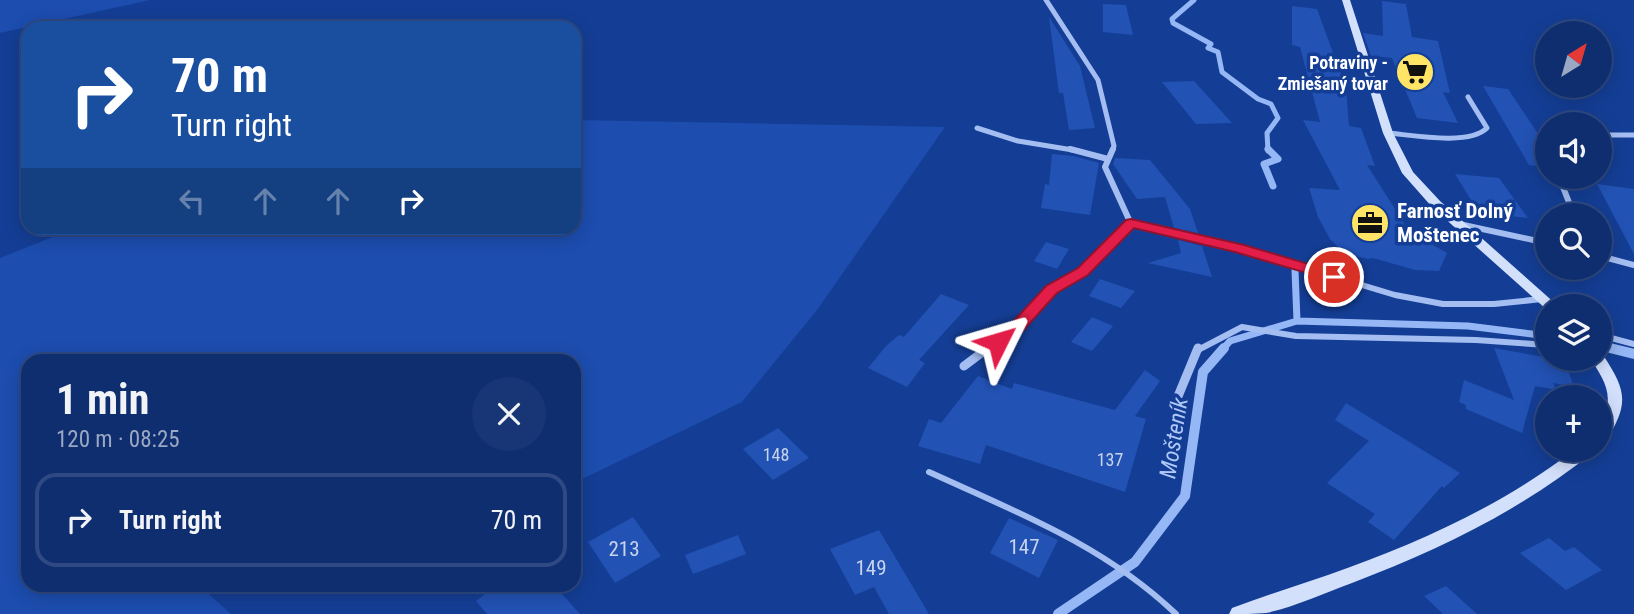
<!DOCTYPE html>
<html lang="en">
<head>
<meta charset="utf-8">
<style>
  body { margin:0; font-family:"Roboto Condensed",sans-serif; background:#183675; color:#f1f3f6; height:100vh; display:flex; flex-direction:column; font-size:26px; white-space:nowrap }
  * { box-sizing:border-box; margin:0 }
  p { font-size:23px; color:#9ba8c3 }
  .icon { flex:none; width:38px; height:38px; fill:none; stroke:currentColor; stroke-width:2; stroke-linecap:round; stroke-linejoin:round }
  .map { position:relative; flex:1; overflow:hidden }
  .panel { position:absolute; left:21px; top:354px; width:560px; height:238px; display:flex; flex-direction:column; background:#0f2e70; border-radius:21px; box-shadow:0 4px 18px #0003,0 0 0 2px #2f4a83 }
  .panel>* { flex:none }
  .hud { position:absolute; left:21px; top:21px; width:560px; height:214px; border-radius:21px; box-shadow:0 4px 18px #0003,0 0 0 2px #2f4a83; background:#1a4fa0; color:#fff; overflow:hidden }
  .needle { width:46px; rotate:37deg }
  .buttons { position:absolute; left:1535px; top:21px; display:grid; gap:14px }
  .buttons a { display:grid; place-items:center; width:77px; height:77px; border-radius:50%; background:#0f2e70; box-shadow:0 4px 18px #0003,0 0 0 2px #2f4a83; font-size:35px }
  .pin { position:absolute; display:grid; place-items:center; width:60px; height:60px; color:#fff; margin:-30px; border:4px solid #fff; border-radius:50%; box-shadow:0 2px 7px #0007 }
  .me { position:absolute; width:77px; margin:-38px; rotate:50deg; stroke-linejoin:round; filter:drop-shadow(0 0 5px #0008) }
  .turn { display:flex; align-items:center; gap:24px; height:147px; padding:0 35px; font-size:32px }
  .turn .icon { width:91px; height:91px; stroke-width:2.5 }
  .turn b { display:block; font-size:49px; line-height:60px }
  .lanes { display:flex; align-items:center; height:66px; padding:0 35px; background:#0003; justify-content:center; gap:35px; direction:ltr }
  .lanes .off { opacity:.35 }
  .round { display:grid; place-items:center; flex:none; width:74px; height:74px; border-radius:37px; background:#183675 }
  .summary { display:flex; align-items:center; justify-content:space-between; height:119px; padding:0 35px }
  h1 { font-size:42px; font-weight:700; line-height:52px }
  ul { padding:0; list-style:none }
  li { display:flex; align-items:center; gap:21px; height:94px; margin:0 14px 10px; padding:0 21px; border:4px solid #2f4a83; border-radius:21px }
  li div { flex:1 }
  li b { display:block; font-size:26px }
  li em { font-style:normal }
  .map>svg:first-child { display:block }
</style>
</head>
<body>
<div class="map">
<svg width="1634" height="614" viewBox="0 0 1634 614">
  <rect width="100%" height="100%" fill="#143e95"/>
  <path fill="#1c4daf" d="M0,0H150L0,33Z
    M574,120L945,127L817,310L742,402L574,483V360H28V584L207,585L201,587L231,614H0V258L75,228H574Z"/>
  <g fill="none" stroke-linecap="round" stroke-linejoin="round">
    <path stroke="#96b7f5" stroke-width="5" d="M1194,0L1172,19L1173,23L1211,44L1208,48L1218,52L1222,72L1258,99L1271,104L1278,118L1267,133L1268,151"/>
    <path stroke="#96b7f5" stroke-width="7" d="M1268,149L1278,159L1264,164L1273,186
      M1297,321L1468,326L1547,336
      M1600,346L1617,350
      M1222,350L1230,341L1297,321L1295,270"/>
    <path stroke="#96b7f5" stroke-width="10" d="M1610,348L1634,354
      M1058,614L1135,562L1185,496L1203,372L1224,348"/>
  </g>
  <path fill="#2252b4" d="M1382,1L1406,4L1412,37L1438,41L1450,93L1443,92L1458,123L1417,118L1392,58L1371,56L1363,33L1383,36Z
    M1103,4L1126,5L1133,35L1103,32Z
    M1292,6L1317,9L1346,88L1349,126L1361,128L1375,166L1367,165L1409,231L1447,253L1439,271L1415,270L1373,258L1368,259L1345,254L1330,239L1318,217L1309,188L1340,190L1303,120L1320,122L1300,47L1292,45Z
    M1049,17L1080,66L1095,128L1069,130L1063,93H1059Z
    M1194,81L1232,123L1196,124L1162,82Z
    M1483,86L1508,89L1541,138L1537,146L1542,156L1547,159V167L1529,165Z
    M1052,154L1073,156L1099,163L1090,215L1041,208L1045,184L1049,185Z
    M1115,158L1150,160L1190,209L1198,233L1174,228L1165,197L1137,199L1113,164Z
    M1455,174L1499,178L1528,218L1479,213Z
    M1597,184L1634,189V254Z
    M1178,240L1202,246L1212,277L1148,263L1181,253Z
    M1046,242L1069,249L1057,269L1034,261Z
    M1100,279L1135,291L1121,308L1089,296Z
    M941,294L969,305L919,360L925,363L907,387L868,368L886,346L899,335L904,337Z
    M1092,317L1113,326L1092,351L1071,342Z
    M1494,348L1565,361L1574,387L1553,383L1557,390L1535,386L1522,433L1466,409V405L1459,402L1464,380L1514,400Z
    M1145,370L1160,381L1135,416L1146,419L1125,492L986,445L980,464L918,446L929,419L941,423L978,376L1012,389L1014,383L1115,410Z
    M1346,403L1460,473L1444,488L1442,486L1394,540L1368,522L1375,514L1327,483L1369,441L1335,420Z
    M778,428L809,458L773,480L743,449Z
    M633,517L661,556L615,583L588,542Z
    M1009,518L1058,540L1039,578L990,553Z
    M879,530L929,614H889L874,587L855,595L830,549Z
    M738,535L746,554L693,574L685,555Z
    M1549,538L1565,551L1574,547L1602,570L1566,590L1520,553Z
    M498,584H553L580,614H487L476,601Z
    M1446,586L1477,614H1443L1424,596Z"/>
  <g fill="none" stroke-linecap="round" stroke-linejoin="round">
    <path stroke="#a4bef2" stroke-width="6" d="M929,472C1017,512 1105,546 1176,614"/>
    <path stroke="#a4bef2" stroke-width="5" d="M1046,0L1098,80L1114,146L1112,151
      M977,128L1018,141L1079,151
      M1388,133C1412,135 1469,146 1487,128L1468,97
      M1600,135H1634
      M1546,151L1542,145L1547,139"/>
    <path stroke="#a4bef2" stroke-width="6" d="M1070,149L1108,159
      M1544,149L1547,153
      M1559,177L1574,215
      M1131,224L1239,248L1395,295L1443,304H1494L1542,299
      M1459,224L1547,243
      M1600,256L1634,265
      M1600,335L1634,344
      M986,350L1015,329L1051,290L1083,272L1131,224L1105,167L1113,149
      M1198,350L1242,327L1296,336L1476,340L1547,345"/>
    <path stroke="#a4bef2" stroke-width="9" d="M964,366L988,348
      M1174,406L1198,348"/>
    <path fill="#d3e0fc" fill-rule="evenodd" d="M1342,0H1350L1393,133L1413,172L1440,201L1558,306H1547L1546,309L1432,207L1402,173L1383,133Z
      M1600,354L1603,355C1627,391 1629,404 1606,441L1600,443C1598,427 1604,421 1607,406C1611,388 1599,373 1591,359H1600Z
      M1574,450H1593L1591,454C1518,512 1438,550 1352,583C1324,593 1295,607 1266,613C1255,614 1241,614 1229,614L1232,608C1264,596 1296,586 1328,575C1416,544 1500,507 1574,450Z"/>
  </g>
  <path fill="#e11d48" stroke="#92132f" stroke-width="2" d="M1131,219L1244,245L1339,273L1341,277L1334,281L1235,252L1134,228L1088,275L1057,293L1021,333L1004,346H992L990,342L1009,326L1046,286L1078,268L1126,220Z"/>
  <defs>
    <symbol id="supermarket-disc" viewBox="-11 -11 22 22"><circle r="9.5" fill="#ffe465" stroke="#143e95"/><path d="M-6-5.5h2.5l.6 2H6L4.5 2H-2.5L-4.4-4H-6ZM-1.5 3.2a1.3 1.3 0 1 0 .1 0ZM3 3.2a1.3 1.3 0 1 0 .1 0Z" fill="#111"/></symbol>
    <symbol id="office-disc" viewBox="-11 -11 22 22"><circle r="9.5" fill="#ffe465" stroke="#143e95"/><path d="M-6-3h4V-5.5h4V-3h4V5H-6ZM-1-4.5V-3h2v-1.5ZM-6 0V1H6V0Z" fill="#111"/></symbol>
  </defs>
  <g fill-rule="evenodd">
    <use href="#supermarket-disc" x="1393" y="50" width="44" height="44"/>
    <use href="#office-disc" x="1348" y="201" width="44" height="44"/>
  </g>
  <g text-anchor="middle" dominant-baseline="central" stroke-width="7" stroke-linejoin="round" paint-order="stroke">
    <g font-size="18" font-weight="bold" fill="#fff" stroke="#143e95" text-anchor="end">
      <text x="1388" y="62">Potraviny -<tspan x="1388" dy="21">Zmiešaný tovar</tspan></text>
    </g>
    <g font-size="18" fill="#c8d4ec">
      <text x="776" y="454">148</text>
      <text x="1110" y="459">137</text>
    </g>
    <g font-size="21" font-weight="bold" fill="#fff" stroke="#143e95" text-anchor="start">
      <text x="1397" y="211">Farnosť Dolný<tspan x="1397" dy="24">Moštenec</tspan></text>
    </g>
    <g font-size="21" fill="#c8d4ec">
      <text x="1024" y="547">147</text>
      <text x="624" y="549">213</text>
      <text x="871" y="568">149</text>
    </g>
    <g font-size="23" font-style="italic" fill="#b0c9f9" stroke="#143e95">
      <text transform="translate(1174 438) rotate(-81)">Mošteník</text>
    </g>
  </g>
</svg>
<div class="buttons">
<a><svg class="needle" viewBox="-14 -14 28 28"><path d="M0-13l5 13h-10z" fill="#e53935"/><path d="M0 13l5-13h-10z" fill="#9ba8c3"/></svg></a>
<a><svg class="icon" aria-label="sound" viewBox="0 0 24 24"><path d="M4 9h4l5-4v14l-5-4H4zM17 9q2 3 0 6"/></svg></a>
<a><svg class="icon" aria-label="search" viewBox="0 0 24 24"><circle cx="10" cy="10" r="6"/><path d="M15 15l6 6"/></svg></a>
<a><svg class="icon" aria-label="layers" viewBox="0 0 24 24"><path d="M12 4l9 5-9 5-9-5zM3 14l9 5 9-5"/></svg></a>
<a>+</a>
</div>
<div class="pin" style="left:1334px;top:277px;background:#d93025"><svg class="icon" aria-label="arrive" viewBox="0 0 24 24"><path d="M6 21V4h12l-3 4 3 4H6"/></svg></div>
<svg class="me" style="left:998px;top:342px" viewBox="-20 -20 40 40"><path d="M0-17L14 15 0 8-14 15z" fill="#e11d48" stroke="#fff" stroke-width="4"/></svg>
<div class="hud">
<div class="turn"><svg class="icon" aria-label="right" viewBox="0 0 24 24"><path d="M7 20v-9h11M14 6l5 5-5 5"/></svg><div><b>70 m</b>Turn right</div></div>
<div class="lanes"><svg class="icon off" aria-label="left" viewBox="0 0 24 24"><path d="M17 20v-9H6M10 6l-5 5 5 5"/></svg><svg class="icon off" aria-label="ahead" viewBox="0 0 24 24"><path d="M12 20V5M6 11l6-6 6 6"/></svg><svg class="icon off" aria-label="ahead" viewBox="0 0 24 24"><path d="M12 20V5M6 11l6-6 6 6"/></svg><svg class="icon" aria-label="right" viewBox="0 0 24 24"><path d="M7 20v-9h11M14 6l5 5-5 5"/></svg></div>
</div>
<section class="panel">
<div class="summary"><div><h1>1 min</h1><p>120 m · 08:25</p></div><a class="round"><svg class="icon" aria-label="close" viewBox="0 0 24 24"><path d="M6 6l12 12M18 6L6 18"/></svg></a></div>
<ul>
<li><svg class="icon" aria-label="right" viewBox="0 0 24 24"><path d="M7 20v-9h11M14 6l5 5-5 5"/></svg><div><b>Turn right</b></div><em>70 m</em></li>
</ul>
</section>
</div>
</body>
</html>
